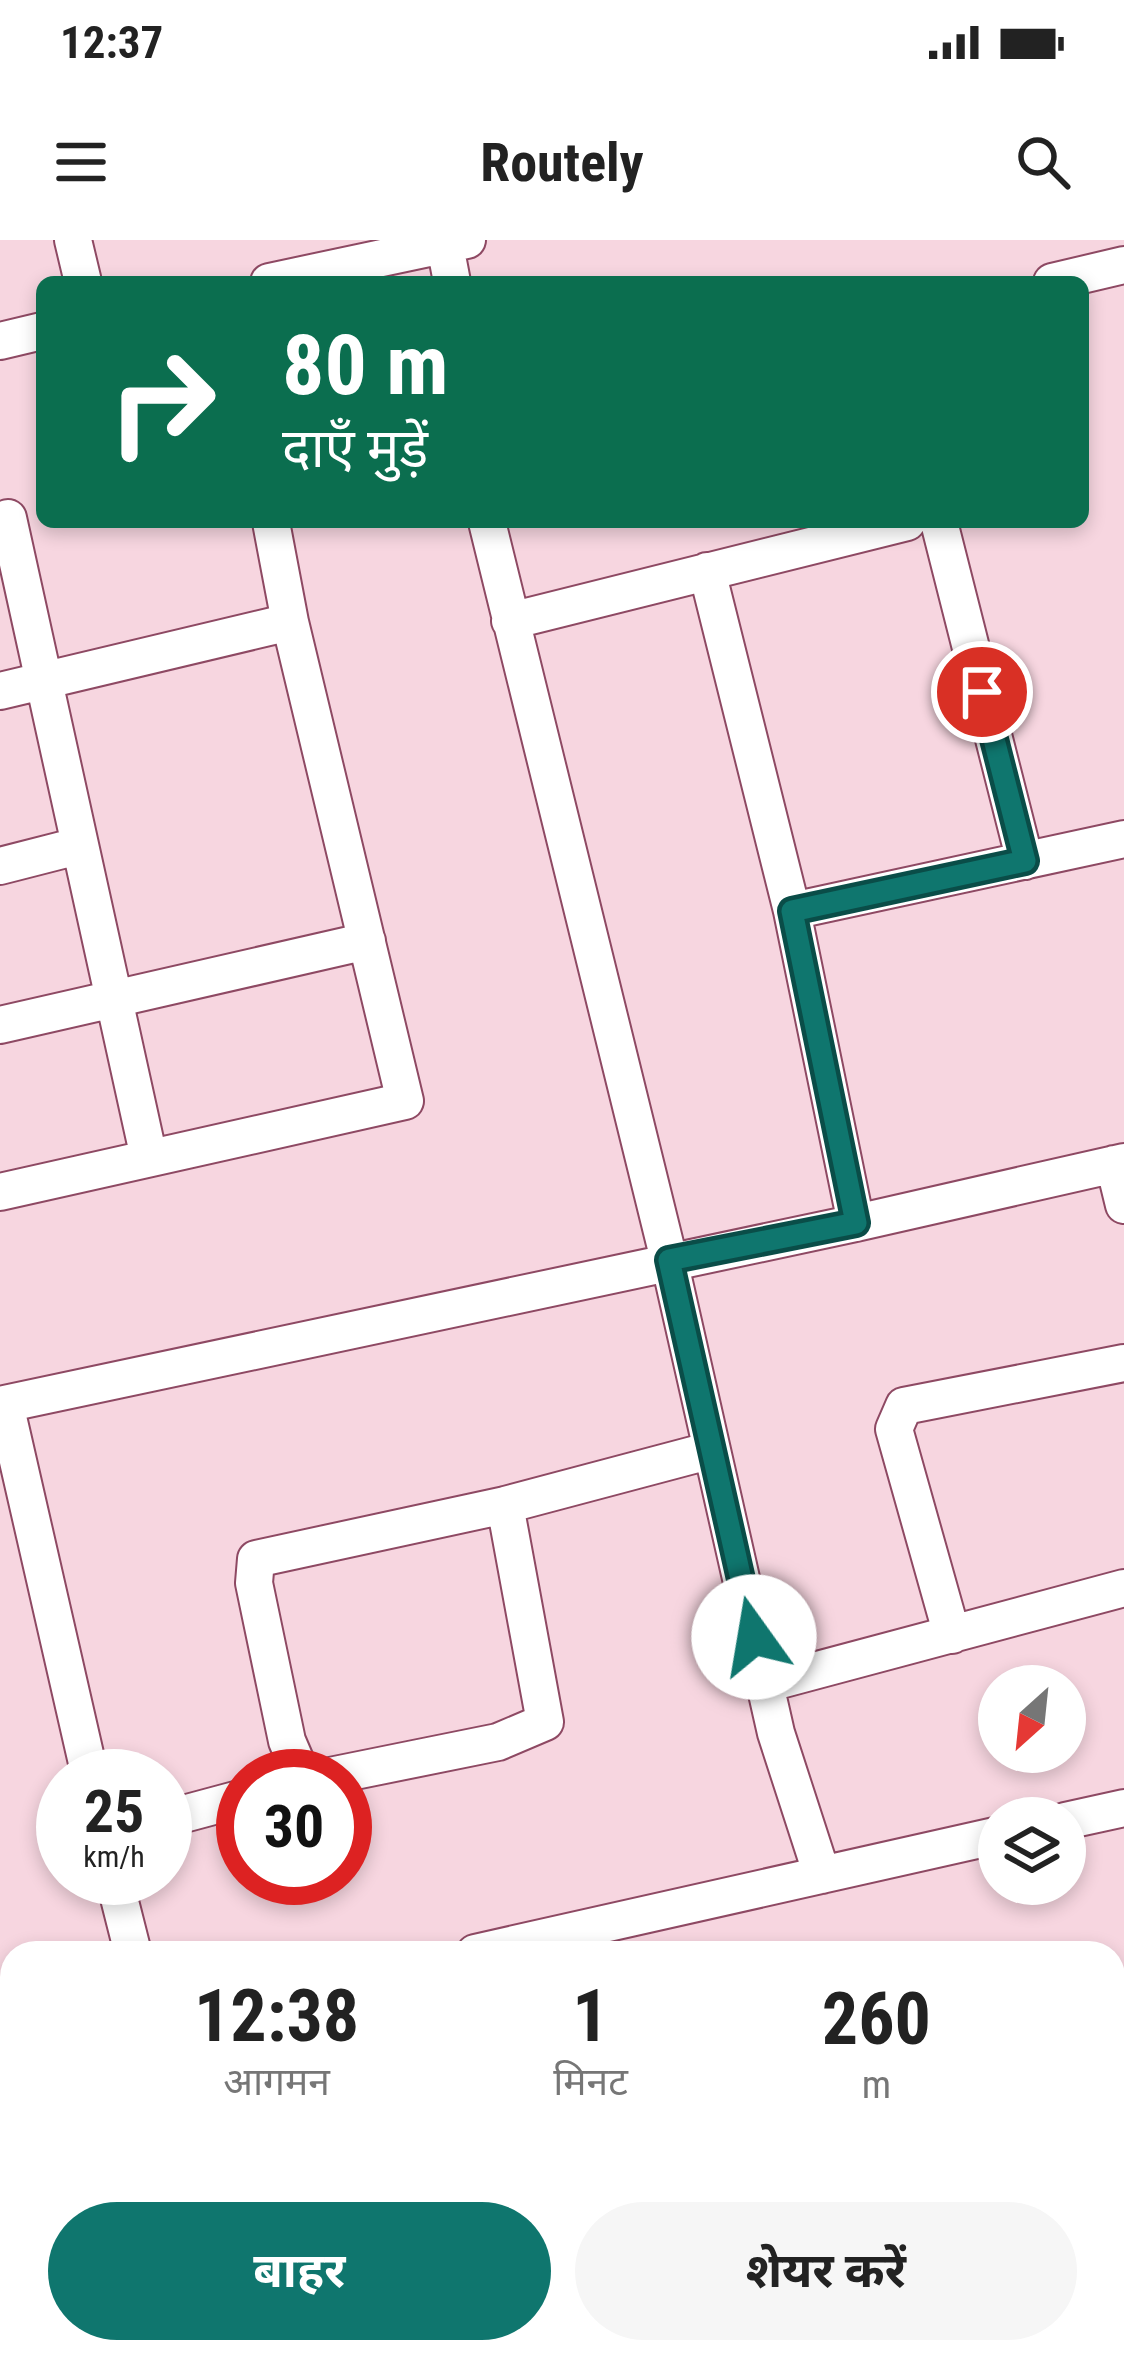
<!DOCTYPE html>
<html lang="hi">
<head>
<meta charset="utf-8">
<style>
  body { margin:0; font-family:"Roboto Condensed","Noto Sans Devanagari",sans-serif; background:#f6f6f6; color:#222; height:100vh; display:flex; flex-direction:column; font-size:45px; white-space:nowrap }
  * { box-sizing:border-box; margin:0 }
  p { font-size:39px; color:#767676 }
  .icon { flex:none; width:66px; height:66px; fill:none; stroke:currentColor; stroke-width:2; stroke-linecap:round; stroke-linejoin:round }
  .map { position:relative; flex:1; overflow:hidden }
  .panel { position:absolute; left:0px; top:1701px; width:1125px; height:423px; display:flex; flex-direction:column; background:#fff; border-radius:36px 36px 0 0; box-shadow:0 6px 18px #0003 }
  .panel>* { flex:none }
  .guide { position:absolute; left:36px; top:36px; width:1053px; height:252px; border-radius:18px; box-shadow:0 6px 18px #0003; background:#0b6e4f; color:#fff; overflow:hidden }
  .needle { width:78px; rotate:207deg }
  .controls { position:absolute; left:978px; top:1425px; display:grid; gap:24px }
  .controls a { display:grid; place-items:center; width:108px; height:108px; border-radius:50%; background:#fff; box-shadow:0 6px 18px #0003; font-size:60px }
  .speed { position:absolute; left:36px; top:1509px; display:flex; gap:24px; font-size:60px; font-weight:700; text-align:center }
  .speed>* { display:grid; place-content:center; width:156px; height:156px; border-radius:50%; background:#fff; box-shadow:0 6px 18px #0003; line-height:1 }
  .speed small { font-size:30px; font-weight:400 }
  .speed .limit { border:18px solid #d22; background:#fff; color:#111 }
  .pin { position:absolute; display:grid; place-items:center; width:102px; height:102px; color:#fff; margin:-51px; border:6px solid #fff; border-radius:50%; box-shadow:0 3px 12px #0007 }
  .me { position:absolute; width:132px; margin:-66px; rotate:347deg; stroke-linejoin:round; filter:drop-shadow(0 0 9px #0008) }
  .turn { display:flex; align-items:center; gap:42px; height:252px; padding:0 48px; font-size:54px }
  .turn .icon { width:156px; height:156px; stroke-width:2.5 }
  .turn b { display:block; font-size:84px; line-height:102px }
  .eta { display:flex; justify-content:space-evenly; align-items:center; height:204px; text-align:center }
  .eta b { font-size:72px; font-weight:700; line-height:84px }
  .cta { display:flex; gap:24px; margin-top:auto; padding:24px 48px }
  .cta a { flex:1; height:138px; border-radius:72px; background:#0f766e; color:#fff; font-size:48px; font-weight:700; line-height:138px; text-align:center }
  .cta a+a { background:#f6f6f6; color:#222 }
  .status { display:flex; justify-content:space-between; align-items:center; height:84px; padding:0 60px; background:#fff; direction:ltr }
  .status svg { height:33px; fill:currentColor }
  header { display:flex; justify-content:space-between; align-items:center; height:156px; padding:0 48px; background:#fff; font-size:54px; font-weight:700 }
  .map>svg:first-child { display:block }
</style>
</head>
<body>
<div class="status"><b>12:37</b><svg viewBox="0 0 49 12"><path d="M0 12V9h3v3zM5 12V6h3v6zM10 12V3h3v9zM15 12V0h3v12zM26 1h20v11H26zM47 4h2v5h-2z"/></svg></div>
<header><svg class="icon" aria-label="menu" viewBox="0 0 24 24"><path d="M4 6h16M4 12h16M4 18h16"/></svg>Routely<svg class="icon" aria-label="search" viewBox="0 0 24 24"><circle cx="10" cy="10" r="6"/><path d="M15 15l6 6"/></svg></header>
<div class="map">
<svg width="1124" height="2122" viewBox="0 0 1124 2122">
  <rect width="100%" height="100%" fill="#f7d6e0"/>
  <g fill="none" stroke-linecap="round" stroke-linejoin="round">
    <defs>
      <path id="minor" d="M73,0L83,42
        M444,0L452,42
        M269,42L467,0
        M1052,42L1124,25
        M0,101L42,91
        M8,278L149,918
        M487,282L669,1020L776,1493L822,1635
        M939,282L1025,621
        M707,331L792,671L856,983
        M510,381L907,282
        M0,451L290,382
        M0,626L78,606
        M792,671L1124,599
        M0,785L367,701
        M1114,924L1124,965
        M0,952L405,861L290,382L271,282
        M5,1164L90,1536
        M0,1165L856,983L1124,922
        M952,1395L894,1189L904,1166L1124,1123
        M765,1444L1124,1348
        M302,1536L287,1501L254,1343L256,1319L505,1265L712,1210
        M330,1536L498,1502L545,1482L505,1265
        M165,1579L243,1558
        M1065,1581L1124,1568
        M114,1638L133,1713
        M475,1713L999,1595
        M0,1819L12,1817
        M1113,1875L1124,1872
        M927,2112L936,2122"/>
    </defs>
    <use href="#minor" stroke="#8e4963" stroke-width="40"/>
    <use href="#minor" stroke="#fff" stroke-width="36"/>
  </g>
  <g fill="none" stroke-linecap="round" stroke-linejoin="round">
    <defs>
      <path id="route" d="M754,1397L669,1020L856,983L792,671L1025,621L982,452"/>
    </defs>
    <use href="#route" stroke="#0a4d48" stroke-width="30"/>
    <use href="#route" stroke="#0f766e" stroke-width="21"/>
  </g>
</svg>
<div class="controls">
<a><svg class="needle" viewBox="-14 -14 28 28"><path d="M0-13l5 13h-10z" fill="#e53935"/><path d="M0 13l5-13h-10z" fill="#767676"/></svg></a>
<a><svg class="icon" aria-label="layers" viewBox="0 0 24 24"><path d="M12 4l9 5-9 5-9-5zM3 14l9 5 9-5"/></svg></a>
</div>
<div class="speed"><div>25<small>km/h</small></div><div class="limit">30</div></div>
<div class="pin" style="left:982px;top:452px;background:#d93025"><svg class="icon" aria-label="arrive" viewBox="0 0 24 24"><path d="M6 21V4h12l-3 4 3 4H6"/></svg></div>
<svg class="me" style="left:754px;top:1397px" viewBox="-20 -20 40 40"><circle r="19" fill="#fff"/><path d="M0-13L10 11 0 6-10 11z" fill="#0f766e"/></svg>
<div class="guide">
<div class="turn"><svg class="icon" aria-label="right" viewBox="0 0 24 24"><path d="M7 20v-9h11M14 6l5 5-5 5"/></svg><div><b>80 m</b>दाएँ मुड़ें</div></div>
</div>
<section class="panel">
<div class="eta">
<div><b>12:38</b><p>आगमन</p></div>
<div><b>1</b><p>मिनट</p></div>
<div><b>260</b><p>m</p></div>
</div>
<div class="cta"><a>बाहर</a><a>शेयर करें</a></div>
</section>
</div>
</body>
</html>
